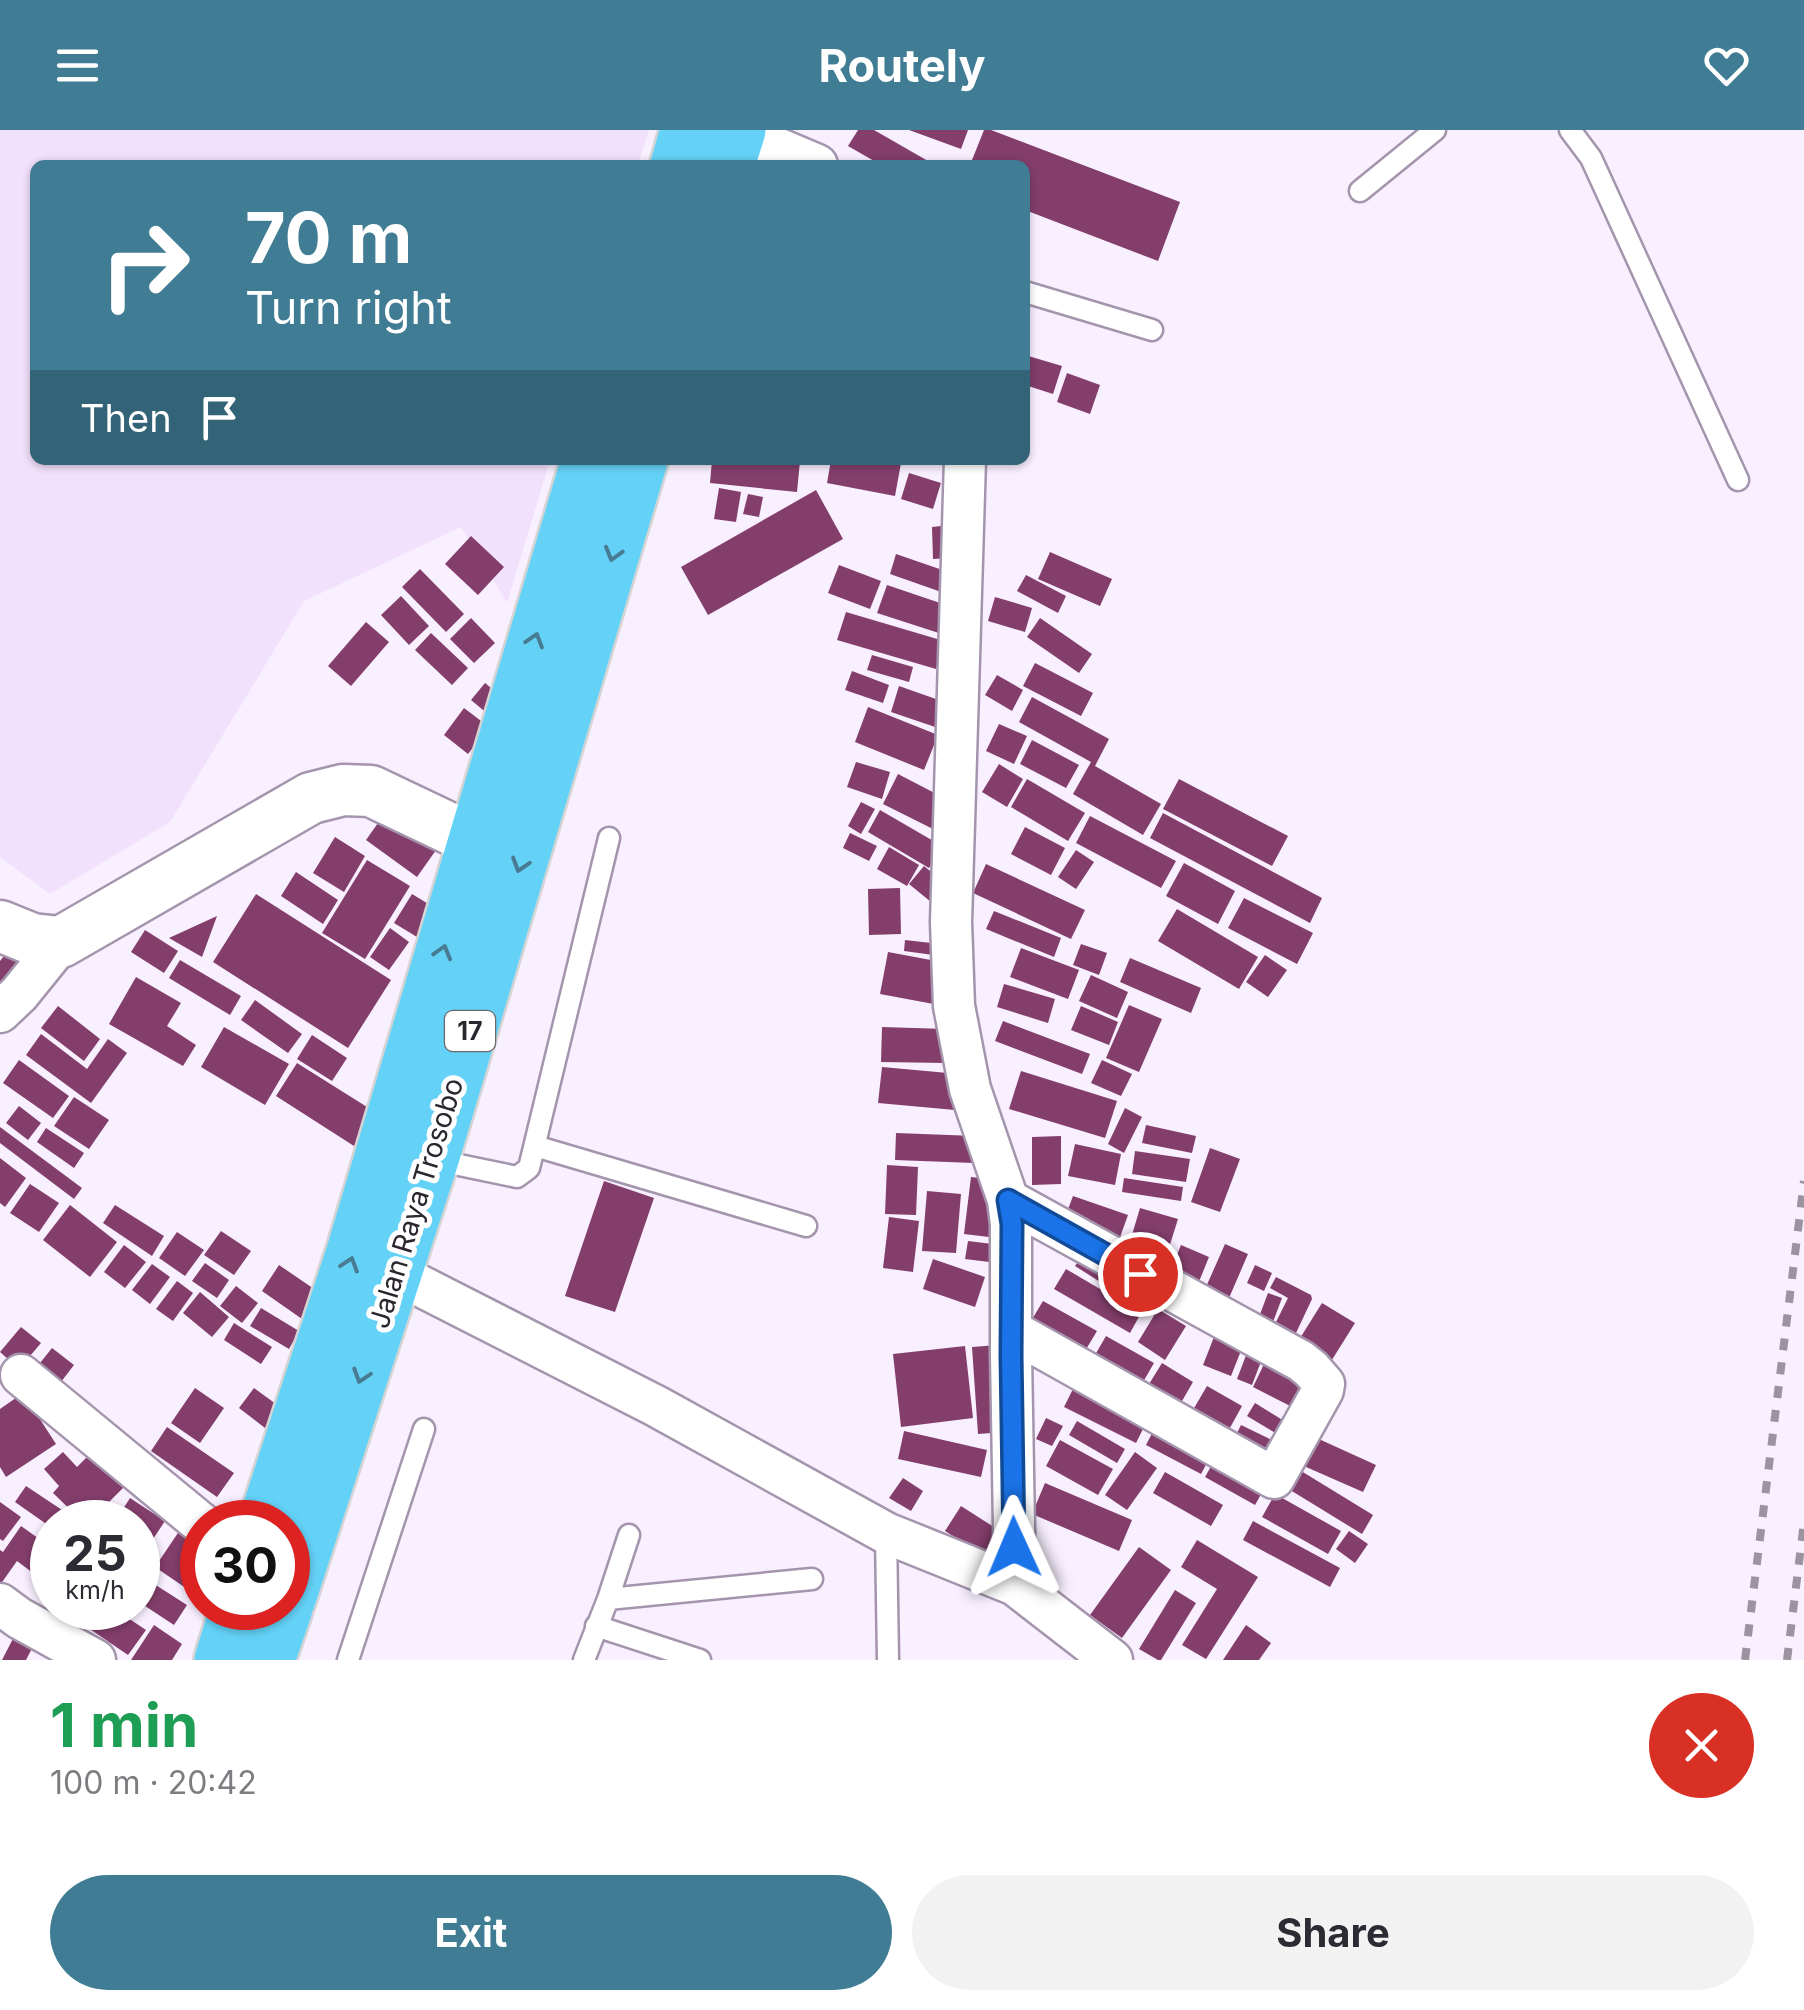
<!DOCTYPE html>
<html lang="en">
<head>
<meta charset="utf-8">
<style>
  body { margin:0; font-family:Inter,sans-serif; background:#f2f2f3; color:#2b2b33; height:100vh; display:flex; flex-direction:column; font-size:38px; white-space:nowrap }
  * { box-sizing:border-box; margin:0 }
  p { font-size:32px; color:#7c7c81 }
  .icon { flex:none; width:55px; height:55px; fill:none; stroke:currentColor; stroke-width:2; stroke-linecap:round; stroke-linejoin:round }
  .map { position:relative; height:1530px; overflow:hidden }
  .drawer { display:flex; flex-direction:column; background:#fff; flex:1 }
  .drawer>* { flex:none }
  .guide { position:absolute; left:30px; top:30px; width:1000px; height:305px; border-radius:15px; box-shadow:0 2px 8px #0004; background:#407c94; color:#fff; overflow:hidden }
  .speed { position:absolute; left:30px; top:1370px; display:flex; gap:20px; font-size:50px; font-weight:700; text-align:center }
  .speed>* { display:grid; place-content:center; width:130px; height:130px; border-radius:50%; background:#fff; box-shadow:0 2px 8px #0004; line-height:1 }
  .speed small { font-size:25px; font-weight:400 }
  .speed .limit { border:15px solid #d22; background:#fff; color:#111 }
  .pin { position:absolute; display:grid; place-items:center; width:85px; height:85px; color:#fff; margin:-42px; border:5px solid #fff; border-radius:50%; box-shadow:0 2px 10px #0007 }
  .me { position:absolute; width:110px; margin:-55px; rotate:359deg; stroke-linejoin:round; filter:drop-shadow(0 0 8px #0008) }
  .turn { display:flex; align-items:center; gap:35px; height:210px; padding:0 50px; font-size:45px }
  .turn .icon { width:130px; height:130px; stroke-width:2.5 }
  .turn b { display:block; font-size:70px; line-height:85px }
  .then { display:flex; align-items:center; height:95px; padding:0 50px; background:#0003; gap:20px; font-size:38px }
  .round { display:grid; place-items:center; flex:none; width:105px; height:105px; border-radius:52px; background:#f2f2f3 }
  .head { display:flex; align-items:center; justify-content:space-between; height:170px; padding:0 50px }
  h1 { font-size:60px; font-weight:700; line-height:75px; color:#1e9e55 }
  .cta { display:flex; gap:20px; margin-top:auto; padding:20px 50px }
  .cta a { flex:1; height:115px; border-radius:60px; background:#407c94; color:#fff; font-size:40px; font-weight:700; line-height:115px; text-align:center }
  .cta a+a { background:#f2f2f3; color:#2b2b33 }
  header { display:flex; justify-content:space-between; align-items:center; height:130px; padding:0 50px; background:#407c94; color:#fff; font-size:45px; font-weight:700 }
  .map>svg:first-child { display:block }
</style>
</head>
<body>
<header><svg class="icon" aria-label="menu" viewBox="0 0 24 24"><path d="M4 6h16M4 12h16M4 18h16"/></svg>Routely<svg class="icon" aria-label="heart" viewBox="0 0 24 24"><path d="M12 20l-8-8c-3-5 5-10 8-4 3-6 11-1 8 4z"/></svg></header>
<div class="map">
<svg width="1804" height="1530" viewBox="0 0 1804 1530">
  <rect width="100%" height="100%" fill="#f8efff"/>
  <path fill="#f2e1fc" d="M0,0H649L638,35H35V330H550L507,473L461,397L304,471L170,692L50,764L0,727Z"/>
  <path fill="#843e6c" d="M858,0H874L928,31L925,35H881L848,16Z
    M909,0H968L961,19Z
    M984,0H991L1180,72L1158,131L1025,80V35H970Z
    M1025,225L1062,236L1053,264L1025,255Z
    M1067,243L1100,255L1090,284L1057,272Z
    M712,330L800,331L797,362L710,353Z
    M831,330H886L901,333L895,366L827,353Z
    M909,343L941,353L933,379L901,369Z
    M719,358L741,362L736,392L714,389Z
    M816,360L843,409L708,485L681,437Z
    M748,364L763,367L759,387L743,384Z
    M950,395L952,428L933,429L932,397Z
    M471,406L504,437L478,465L445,434Z
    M1050,422L1112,449L1100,476L1038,449Z
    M896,424L954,444L947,464L890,444Z
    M839,435L881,451L870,479L828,463Z
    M420,439L464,484L446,502L402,457Z
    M1026,445L1066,466L1058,483L1017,461Z
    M887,455L955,478L945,505L877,483Z
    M401,466L429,496L409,515L381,485Z
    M995,467L1032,478L1025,502L988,491Z
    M846,482L944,511L936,539L837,510Z
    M471,488L495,513L474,533L450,509Z
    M1040,488L1092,524L1079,543L1027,507Z
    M366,492L389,512L351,556L328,536Z
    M431,503L468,538L452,555L415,520Z
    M872,525L913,537L909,552L867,540Z
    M1035,533L1093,563L1081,586L1023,556Z
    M852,541L889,555L883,573L845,560Z
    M997,545L1023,560L1012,581L985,565Z
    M485,553L502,567L489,585L471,570Z
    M899,556L950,574L941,599L891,582Z
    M1032,567L1109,609L1095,636L1161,674L1143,705L1073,664L1091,632L1019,592Z
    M868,577L938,605L924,640L855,612Z
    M464,578L489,597L468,624L444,605Z
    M999,594L1027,606L1014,634L986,621Z
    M1032,610L1079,635L1066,658L1020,634Z
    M856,632L890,642L882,669L847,657Z
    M999,634L1023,649L1007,677L982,662Z
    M898,644L950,671L935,700L883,674Z
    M1027,649L1085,683L1068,711L1011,677Z
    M1179,649L1288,706L1272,736L1163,679Z
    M861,672L875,679L861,704L848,696Z
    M390,676L441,713L417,747L366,710Z
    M880,680L942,716L929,738L868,702Z
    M1163,683L1322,768L1310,793L1150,708Z
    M1090,686L1176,731L1161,758L1076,713Z
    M1025,697L1065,718L1051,745L1011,724Z
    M850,703L877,716L869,731L843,718Z
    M335,707L365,726L344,762L313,743Z
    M889,717L919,735L907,756L877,739Z
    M1076,720L1094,732L1076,759L1058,747Z
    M367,730L410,756L365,829L322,803Z
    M1184,733L1235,761L1218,794L1166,766Z
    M986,734L1085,780L1071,809L973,763Z
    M924,736L946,754L931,772L909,754Z
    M296,742L338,770L323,794L281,766Z
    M900,758L901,804L869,805L868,759Z
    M256,764L391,850L348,918L213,832Z
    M412,764L435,778L417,807L394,793Z
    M1244,768L1313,803L1297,834L1228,798Z
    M1177,779L1258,827L1239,859L1158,811Z
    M994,781L1061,808L1054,827L986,799Z
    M217,786L202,827L169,808Z
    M390,798L409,812L389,840L370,827Z
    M145,800L178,821L164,843L131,822Z
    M905,810L949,815L948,827L904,821Z
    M14,813L34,830L0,872V831Z
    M1081,814L1107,823L1099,845L1073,835Z
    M1021,818L1079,840L1068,869L1010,847Z
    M888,822L947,833L939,875L880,864Z
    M1265,825L1287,840L1268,867L1246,852Z
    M1130,828L1201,858L1191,883L1120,852Z
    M180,830L241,866L230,885L169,848Z
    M1091,845L1128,862L1117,888L1079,871Z
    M136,847L181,873L167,896L196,915L183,936L109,894Z
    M1004,854L1055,869L1048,893L997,877Z
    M255,870L302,904L288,923L241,890Z
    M1129,875L1162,889L1139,942L1106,928Z
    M58,876L100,909L84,931L41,898Z
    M1081,876L1118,892L1109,915L1071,900Z
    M1003,891L1090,924L1082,944L995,911Z
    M224,897L289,934L265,975L201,937Z
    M882,897L946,899L945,933L881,932Z
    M41,904L87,939L108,909L127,923L91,973L26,925Z
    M312,905L347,928L332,951L297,929Z
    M19,930L69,966L53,988L3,953Z
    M1102,930L1132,944L1121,966L1091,953Z
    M297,933L375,982L354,1016L276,966Z
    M882,937L959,944L955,980L878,973Z
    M1021,941L1117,971L1105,1008L1009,979Z
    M74,967L109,990L89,1019L54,996Z
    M19,976L41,993L28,1010L6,993Z
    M1125,978L1142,987L1124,1023L1108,1014Z
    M1146,995L1196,1006L1192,1023L1142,1013Z
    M0,997L82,1058L74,1069L0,1013Z
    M46,998L84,1023L74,1038L37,1012Z
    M896,1003L975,1006L974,1033L895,1030Z
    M1061,1006V1054L1032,1055V1007Z
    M1075,1014L1121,1024L1115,1055L1068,1046Z
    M1210,1018L1240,1029L1220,1082L1191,1072Z
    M1135,1021L1190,1029L1186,1052L1132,1044Z
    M0,1028L26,1048L5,1077L0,1073Z
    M887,1035L918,1037L916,1085L885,1084Z
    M971,1047L996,1050L989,1107L964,1104Z
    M1124,1048L1183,1057L1181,1071L1122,1062Z
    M604,1051L654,1068L615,1182L565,1166Z
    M30,1054L59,1073L39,1102L10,1083Z
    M927,1061L961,1064L956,1123L922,1121Z
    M1073,1066L1128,1085L1119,1110L1064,1090Z
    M70,1075L117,1112L90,1147L43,1110Z
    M115,1075L164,1106L152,1126L103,1093Z
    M1140,1078L1178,1089L1163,1137L1126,1125Z
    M889,1087L919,1091L913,1142L883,1138Z
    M221,1101L251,1121L234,1145L204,1125Z
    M177,1102L204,1120L185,1146L159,1128Z
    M968,1111L1009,1116L1006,1134L965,1129Z
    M1225,1114L1248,1124L1229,1168L1206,1157Z
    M124,1115L146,1132L125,1158L104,1142Z
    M1181,1115L1209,1127L1198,1154L1170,1142Z
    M1084,1123L1124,1148L1116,1162L1075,1136Z
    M933,1129L985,1147L975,1177L923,1159Z
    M205,1133L229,1150L217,1168L192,1151Z
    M152,1134L170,1147L150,1174L132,1160Z
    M279,1135L320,1163L302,1189L262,1161Z
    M1255,1135L1272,1143L1264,1161L1247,1153Z
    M1066,1139L1141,1183L1130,1203L1054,1159Z
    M1276,1147L1311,1165L1312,1169L1296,1203L1276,1192L1288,1168L1270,1158Z
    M177,1151L193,1163L173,1191L156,1179Z
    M236,1156L258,1173L242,1193L220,1176Z
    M200,1162L229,1187L212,1207L183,1183Z
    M1268,1163L1282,1168L1270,1200L1256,1195Z
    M1043,1171L1097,1201L1085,1221L1031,1191Z
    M1322,1173L1355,1193L1330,1233L1297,1213Z
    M261,1178L299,1201L289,1219L250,1196Z
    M1158,1179L1186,1196L1165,1230L1138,1212Z
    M234,1193L272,1217L261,1234L224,1210Z
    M21,1197L41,1213L19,1239L0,1222Z
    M1216,1202L1244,1213L1231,1246L1203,1235Z
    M1106,1206L1154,1233L1139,1259L1091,1232Z
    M998,1215L1005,1302L978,1304L972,1217Z
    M1250,1215L1265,1221L1252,1255L1237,1249Z
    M965,1216L973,1288L901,1297L893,1224Z
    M52,1218L74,1235L54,1261L32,1243Z
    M1267,1228L1315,1251L1300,1281L1253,1257Z
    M1162,1233L1193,1252L1178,1278L1146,1259Z
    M1078,1249L1150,1285L1136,1313L1064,1277Z
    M1207,1256L1242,1276L1226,1305L1190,1285Z
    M195,1258L224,1278L200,1313L171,1293Z
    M254,1258L280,1277L265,1298L239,1278Z
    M23,1263L56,1314L6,1347L0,1337V1279Z
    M1255,1273L1289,1294L1282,1307L1247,1286Z
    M1046,1288L1063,1296L1052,1316L1036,1309Z
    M1159,1290L1214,1320L1201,1344L1146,1315Z
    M1077,1291L1125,1319L1117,1333L1069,1305Z
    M1241,1295L1280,1314L1272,1328L1234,1309Z
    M167,1297L234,1343L217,1367L151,1321Z
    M904,1301L987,1320L981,1347L898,1329Z
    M1310,1305L1376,1335L1363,1362L1297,1333Z
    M1060,1310L1113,1339L1098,1365L1046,1336Z
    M95,1319L129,1352L89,1392H83L53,1363L59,1356L44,1339L63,1322L77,1337Z
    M1135,1322L1157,1338L1127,1380L1105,1365Z
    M1218,1324L1268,1352L1255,1375L1205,1347Z
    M1293,1336L1373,1385L1362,1404L1282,1355Z
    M1165,1342L1223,1375L1211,1396L1153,1363Z
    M903,1348L923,1361L911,1381L889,1368Z
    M1045,1353L1132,1390L1119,1421L1032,1384Z
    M26,1356L68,1384L62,1392H52V1398L15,1372Z
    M1275,1364L1341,1401L1328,1424L1262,1387Z
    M130,1368L165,1391L151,1412L138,1404V1392H121L116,1390Z
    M0,1372L21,1387L3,1411L0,1409Z
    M961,1376L1011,1408L995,1432L945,1401Z
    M1253,1391L1340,1438L1330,1457L1243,1410Z
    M184,1394L202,1407V1456L196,1465L155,1437Z
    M21,1396L52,1418V1425L37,1446L17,1431L0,1455V1420L3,1422Z
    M1349,1401L1368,1414L1355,1433L1336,1419Z
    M1197,1410L1258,1447L1206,1529L1182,1515L1217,1459L1181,1437Z
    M1139,1417L1171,1440L1122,1508L1090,1485Z
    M151,1452L187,1475L174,1495L139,1472Z
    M1175,1460L1196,1473L1161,1530H1158L1139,1519Z
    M59,1478H113L146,1500L128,1525Z
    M20,1495L39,1505L26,1530H2Z
    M154,1495L182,1514L172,1530H131Z
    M1246,1495L1271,1513L1259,1530H1223Z"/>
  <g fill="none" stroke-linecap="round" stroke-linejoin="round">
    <defs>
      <path id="service" d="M1570,0L1591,28L1738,350
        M1360,61L1435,0
        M1025,162L1152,200
        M535,1016L806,1096
        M435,1030L517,1047L529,1038L609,708
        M886,1403L888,1530
        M608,1469L629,1405
        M596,1496L700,1530
        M348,1530L424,1299
        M584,1530L608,1469L812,1449"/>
      <path id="minor" d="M737,1L817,35
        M965,330L951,792L954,876L970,959L1008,1070L1011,1094V1225L1015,1455
        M0,882L19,864L61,812
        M1008,1070L1301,1231L1311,1239L1324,1254L1323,1260L1274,1348L1012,1201
        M395,1143L656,1276L886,1403L1015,1455L1112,1530
        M21,1245L202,1394
        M0,1474L19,1488L95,1530"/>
      <path id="tertiary" d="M0,796L32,809L61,812L311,668L343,660L371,661L476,711"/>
      <path id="trunk" d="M678,35L688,0
        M727,35L738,0
        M266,1392L354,1122L589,330
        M288,1469L431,1029L640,330
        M222,1530L238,1478
        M267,1530L285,1478"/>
    </defs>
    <use href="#service" stroke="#a495ad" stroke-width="25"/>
    <use href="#minor" stroke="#a495ad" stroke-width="45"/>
    <use href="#tertiary" stroke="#a495ad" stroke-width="55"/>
    <use href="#trunk" stroke="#d5d4d5" stroke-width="60"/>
    <use href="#service" stroke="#fff" stroke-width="20"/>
    <use href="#minor" stroke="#fff" stroke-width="40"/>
    <use href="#tertiary" stroke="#fff" stroke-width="50"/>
    <use href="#trunk" stroke="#64d2f7" stroke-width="55"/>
    <path stroke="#9b93a0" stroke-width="8" stroke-dasharray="12 12" stroke-linecap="butt" d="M1745,1530L1804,1051
      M1787,1530L1804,1392"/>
  </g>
  <defs><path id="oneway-chevron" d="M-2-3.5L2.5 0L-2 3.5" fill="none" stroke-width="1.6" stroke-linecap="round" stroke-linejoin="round" transform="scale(2.5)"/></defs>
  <g stroke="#487c93">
    <use href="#oneway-chevron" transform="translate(613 424) rotate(106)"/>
    <use href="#oneway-chevron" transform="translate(535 510) rotate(-73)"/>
    <use href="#oneway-chevron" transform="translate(520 735) rotate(107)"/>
    <use href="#oneway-chevron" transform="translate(443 822) rotate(-74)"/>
    <use href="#oneway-chevron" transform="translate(350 1134) rotate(-72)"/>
    <use href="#oneway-chevron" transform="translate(361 1246) rotate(108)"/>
  </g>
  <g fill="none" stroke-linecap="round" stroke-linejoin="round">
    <defs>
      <path id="route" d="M1014,1417L1011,1225L1012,1094L1008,1070L1140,1144"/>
    </defs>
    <use href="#route" stroke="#114b97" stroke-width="25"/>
    <use href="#route" stroke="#1a73e8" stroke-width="18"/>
  </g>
  <g text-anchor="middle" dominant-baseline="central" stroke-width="10" stroke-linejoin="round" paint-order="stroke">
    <rect fill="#fff" stroke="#6b676d" stroke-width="2.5" x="445" y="881" width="50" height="40" rx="8"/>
    <g font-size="25" font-weight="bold" fill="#2c262f">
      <text x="470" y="901">17</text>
    </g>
    <g font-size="28" fill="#2c262f" stroke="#fff">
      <text transform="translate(416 1073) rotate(-73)">Jalan Raya Trosobo</text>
    </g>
  </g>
</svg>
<div class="speed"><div>25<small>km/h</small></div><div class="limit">30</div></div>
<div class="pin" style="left:1140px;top:1144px;background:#d93025"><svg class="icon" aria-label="arrive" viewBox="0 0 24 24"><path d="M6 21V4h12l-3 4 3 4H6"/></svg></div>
<svg class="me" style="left:1014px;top:1417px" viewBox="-20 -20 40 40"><path d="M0-17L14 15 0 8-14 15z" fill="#1a73e8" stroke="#fff" stroke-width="4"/></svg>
<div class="guide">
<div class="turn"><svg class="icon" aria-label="right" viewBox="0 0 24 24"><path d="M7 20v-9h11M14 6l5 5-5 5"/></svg><div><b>70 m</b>Turn right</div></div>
<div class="then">Then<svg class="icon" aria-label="arrive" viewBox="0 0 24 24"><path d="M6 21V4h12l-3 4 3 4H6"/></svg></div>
</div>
</div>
<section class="drawer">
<div class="head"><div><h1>1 min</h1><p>100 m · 20:42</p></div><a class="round" style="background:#d93025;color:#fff"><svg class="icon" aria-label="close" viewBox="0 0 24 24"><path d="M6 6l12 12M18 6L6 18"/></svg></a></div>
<div class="cta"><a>Exit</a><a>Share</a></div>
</section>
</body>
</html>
